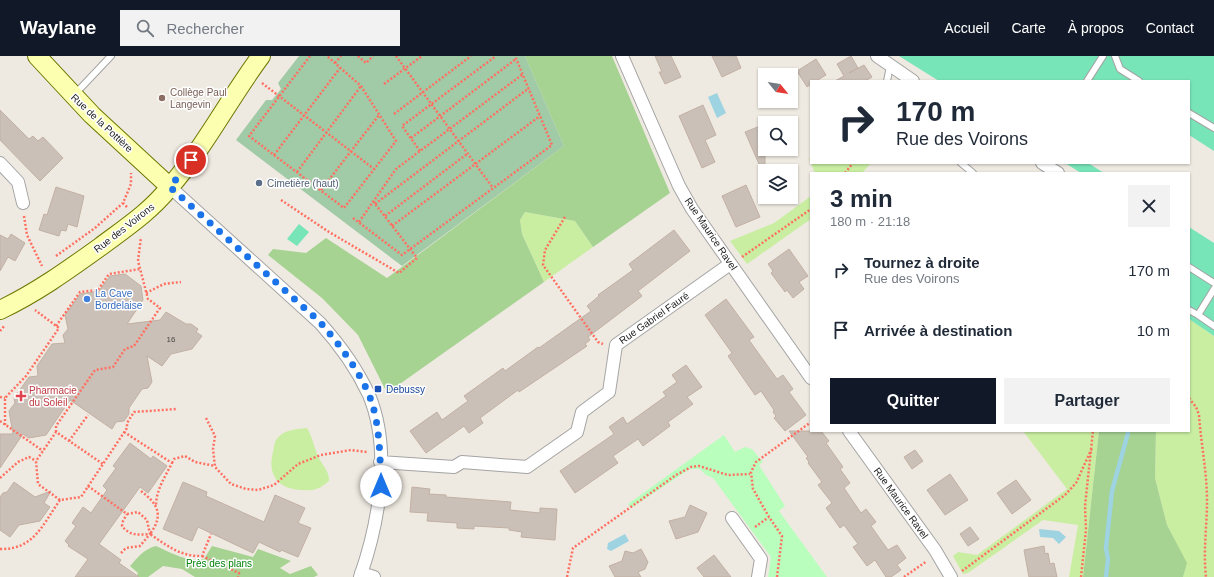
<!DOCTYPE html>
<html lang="fr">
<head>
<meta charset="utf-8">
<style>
  body { margin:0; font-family:Arial,sans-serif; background:#f2f2f3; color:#1f2937; height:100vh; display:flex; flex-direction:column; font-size:15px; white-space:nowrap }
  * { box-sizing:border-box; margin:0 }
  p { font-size:13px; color:#747a83 }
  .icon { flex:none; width:22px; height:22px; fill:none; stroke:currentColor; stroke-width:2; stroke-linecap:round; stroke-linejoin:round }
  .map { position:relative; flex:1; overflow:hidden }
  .drawer { position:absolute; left:810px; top:116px; width:380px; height:260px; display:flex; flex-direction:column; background:#fff; border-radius:0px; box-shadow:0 1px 3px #0004 }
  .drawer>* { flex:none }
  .guide { position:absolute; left:810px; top:24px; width:380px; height:84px; border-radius:0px; box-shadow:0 1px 3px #0004; background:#fff; color:#1f2937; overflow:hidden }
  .needle { width:26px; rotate:120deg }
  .controls { position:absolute; left:758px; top:12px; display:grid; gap:8px }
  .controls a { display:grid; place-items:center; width:40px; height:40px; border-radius:0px; background:#fff; box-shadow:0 1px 3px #0004; font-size:20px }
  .pin { position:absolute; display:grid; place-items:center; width:34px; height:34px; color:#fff; margin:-17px; border:2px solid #fff; border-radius:50%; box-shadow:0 1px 4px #0007 }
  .me { position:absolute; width:44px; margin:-22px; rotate:0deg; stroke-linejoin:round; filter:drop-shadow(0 0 3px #0008) }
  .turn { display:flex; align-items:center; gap:14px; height:84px; padding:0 20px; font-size:18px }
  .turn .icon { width:52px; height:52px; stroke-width:2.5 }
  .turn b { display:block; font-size:28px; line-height:34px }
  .round { display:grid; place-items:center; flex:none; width:42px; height:42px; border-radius:0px; background:#f2f2f3 }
  .summary { display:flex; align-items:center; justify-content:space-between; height:68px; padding:0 20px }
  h1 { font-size:24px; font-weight:600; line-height:30px }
  .button { display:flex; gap:8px; margin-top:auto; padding:8px 20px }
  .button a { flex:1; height:46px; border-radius:0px; background:#111827; color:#fff; font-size:16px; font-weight:600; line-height:46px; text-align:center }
  .button a+a { background:#f2f2f3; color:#1f2937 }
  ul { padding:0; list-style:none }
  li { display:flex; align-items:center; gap:12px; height:60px; padding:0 20px }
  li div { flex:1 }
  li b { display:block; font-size:15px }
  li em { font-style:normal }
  header { display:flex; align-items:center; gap:24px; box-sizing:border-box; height:56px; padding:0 20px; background:#111827; color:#fff }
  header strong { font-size:19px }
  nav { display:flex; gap:22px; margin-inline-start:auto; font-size:14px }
  .search { width:280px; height:36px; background:#f2f2f3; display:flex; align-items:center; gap:10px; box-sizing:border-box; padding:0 14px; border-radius:0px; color:#747a83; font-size:15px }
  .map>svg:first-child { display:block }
</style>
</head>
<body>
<header>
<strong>Waylane</strong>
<div class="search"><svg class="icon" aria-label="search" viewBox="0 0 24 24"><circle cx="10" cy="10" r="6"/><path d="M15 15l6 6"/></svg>Rechercher</div>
<nav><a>Accueil</a><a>Carte</a><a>À propos</a><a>Contact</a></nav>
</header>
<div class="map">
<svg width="1214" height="521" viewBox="0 0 1214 521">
  <rect width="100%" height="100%" fill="#efeae1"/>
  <path fill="#c9eea2" d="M811,102V107H871L862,117H815L809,103Z
    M811,140V163L747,208L730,185L774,167Z
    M525,156L575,165L593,191L544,226L522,178L520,164Z
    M1189,263L1214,280V521H1183L1186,507L1167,469L1155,422L1156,375H1189Z
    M307,372C313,382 314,392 319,402C323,411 329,414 329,425C318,434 314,435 301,434C278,433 267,419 273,396C274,393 274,387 276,384C282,374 296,373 307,372Z
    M1023,375H1099L1083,521H1069L1078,469L1043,464L968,517L963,518L953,500L958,496L977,499L1067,433Z"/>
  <path fill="#a6d292" d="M525,0H612L670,137L593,191L575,165L525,156L520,164L522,178L544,226L387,337L358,279L322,242L268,199L273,193L306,197L326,182L387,222L564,90Z
    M1099,375H1156L1155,422L1167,469L1187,507L1183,521H1083Z
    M156,490C172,497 186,506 204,503L212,490L253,501L258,493L291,505L280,512L290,518L311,510L318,519L314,521H195L182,513L163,510L148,521H136L138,517L130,510C138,501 144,493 156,490Z"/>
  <path fill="#a1caa6" d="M299,0H525L564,90L402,210L236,84L266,44H272L281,33L278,27Z"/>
  <path fill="#bafebe" d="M724,379L735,396L745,391L752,393L763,406L759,409L785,450L779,455L827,521H768L771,501L713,422L706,419L700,413H690L631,452L628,448Z"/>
  <path fill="#78e5b9" d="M899,0H1214V95L1189,79V25H939Z
    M1065,107H1088L1104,117H1081Z
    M299,168L309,176L297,190L287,183Z
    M1189,171L1214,187V280L1189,263Z"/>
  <path fill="#9ed3e1" d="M717,37L726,57L717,62L708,41Z
    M1039,473L1059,475L1066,481L1059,488L1053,482L1040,481Z
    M625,478L629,485L611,495L607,493L608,487Z"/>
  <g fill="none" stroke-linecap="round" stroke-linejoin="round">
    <path stroke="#9ed3e1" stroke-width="4.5" d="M1106,521L1108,503L1106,492L1112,435L1128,377V375"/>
  </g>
  <path fill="#cbc0b7" stroke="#c2b0a3" d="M655,0H671L681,21L665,28L659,16H662Z
    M712,0H736L741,12L722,21Z
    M851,0L858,12L849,17L864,9L872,21L865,25H835L844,20L837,8Z
    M816,3L826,19L816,25H811V28L807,31L797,15Z
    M703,49L716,79L705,84L715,106L702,112L679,60Z
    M0,54L29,83L33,80L38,85L43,81L63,102L40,125L0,84Z
    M765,68V122L745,76Z
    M746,129L760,161L736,171L722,140Z
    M56,131L84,140L77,171L68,168L66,175L61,174L59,180L39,174L44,158L47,159Z
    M674,174L690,195L638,235L642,240L588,281L590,284L585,288L587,290L519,336L518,334L480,362L483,367L469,377L464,370L426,397L410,375L437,356L442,364L468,345L464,340L503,312L505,315L538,291L539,292L591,255L587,250L599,240L598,239L633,214L629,208Z
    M11,178L25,187L15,205L8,201L0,215V179L8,183Z
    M789,193L808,220L799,226L804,233L793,242L787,234L785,236L771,217L773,215L768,208Z
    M125,218L141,230L143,244L127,268L160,264L166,256L186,268H191L198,273L196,276L202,280L192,293L171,298L162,310L147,300L152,326L148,332L142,333L129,352V358L124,365L116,366L112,373L70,344L46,379L29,382L23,378L0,412V378H13L9,355L15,347L14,342L29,321L38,320L37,310L52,288L65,287L63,279L68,273L65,259L80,238L99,235L110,220Z
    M726,243L754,281L749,284L777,323L783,319L793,333L789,336L806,359L785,375L774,362L776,360L773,356L774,354L761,335L755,339L728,300L732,297L705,259Z
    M686,309L702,331L687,341L693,348L668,366L670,370L643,390L638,383L613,400L618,407L575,437L560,415L614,378L609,371L623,361L627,368L666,340L663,336L677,326L672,319Z
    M789,375H821L829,385L826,387L843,411L840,413L850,427L844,432L861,457L866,453L876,466L871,470L888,494L897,489L906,502L897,509L901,514L891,521H886L875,504L867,510L853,491L858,488L844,469L840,472L826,452L832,447L818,429L822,426L808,407L809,406L806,402L808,401Z
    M130,387L151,403L153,400L167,410L148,437L140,431L99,488L121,504L119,507L139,521H75L88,503L68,490L69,489L65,485L76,470L72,467L83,451L91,457L107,434L103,430L116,412L113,410Z
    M915,394L923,405L912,413L904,401Z
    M950,418L968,444L945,459L927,434Z
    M1016,424L1031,444L1012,458L997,437Z
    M14,426L35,441L51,435L44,447L50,451L40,465L19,469L10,481L0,474V441L3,437L7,436Z
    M183,426L207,436L206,440L264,466L275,439L305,452L298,467L311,472L298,501L281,494L280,496L259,486L253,497L198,471L192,485L163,473Z
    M412,431L430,433L429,438L446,439V441L511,446L510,454L540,457V452L557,453L555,484L521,481L522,476L509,474V472L474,470V473L457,472V467L427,465L428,457L410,456Z
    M690,449L707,457L698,476L676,483L669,465L685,461Z
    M970,471L979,483L968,490L960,478Z
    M1044,490L1045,498L1048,497L1050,508L1054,507L1057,521H1029L1024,494Z
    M641,493L648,506L645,513L638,516L641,521H615L609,510L622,505L625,495L633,497Z
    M714,499L731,521H704L697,512Z"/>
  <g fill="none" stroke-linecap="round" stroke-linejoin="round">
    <defs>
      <path id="lane" d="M1115,0L1120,13L1139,25
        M887,25L890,10
        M1087,25L1103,0
        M75,38L111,0
        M1189,57L1214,72
        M961,107L973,117
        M1189,211L1214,227
        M1214,233L1198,259L1214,270
        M1189,254L1198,259"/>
      <path id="street" d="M622,0L679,130L692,153L811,322
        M877,0L913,25
        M0,107L18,126L23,147
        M1042,107L1058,117
        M170,131L320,267C339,288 357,313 369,339C392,394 379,467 360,521
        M849,375L935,494L951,521
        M380,406L454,411L462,406L527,411L577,376L582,356L609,336L616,289L730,208
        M732,462L761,503L758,521
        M361,517L374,521"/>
      <path id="secondary" d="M37,0L92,59L170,131
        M0,254C36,237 68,214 100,191C124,173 150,156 169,132C204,92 229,43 261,0"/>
    </defs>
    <use href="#lane" stroke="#a4a4a4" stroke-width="8"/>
    <use href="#street" stroke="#a4a4a4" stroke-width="14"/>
    <use href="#secondary" stroke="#6c7700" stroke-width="20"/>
    <path stroke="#ff7062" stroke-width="2.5" stroke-dasharray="2 2" stroke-linecap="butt" d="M310,0L249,80L344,152L396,85L361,30L327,0
      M358,0L366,7L373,0
      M396,0L493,132
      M335,7L341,0
      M262,27L374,113
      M384,28L422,0
      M394,58L471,0
      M411,82L516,3
      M420,95L402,70L496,0
      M274,99L340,12
      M297,116L361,30
      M845,117L853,107
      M321,134L379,59
      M281,144L329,176L399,217L417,202L373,145
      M375,148L529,32
      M127,151L123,147L131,128V117
      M24,160L27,179L42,210
      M385,160L467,98
      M565,161L545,194L543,209L598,286L603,288
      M353,162L402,199L552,89L515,0
      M359,166L396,113L523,18
      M392,170L540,60
      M56,200L95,172L123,147
      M742,201L811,153
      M146,237L164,228L181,226
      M56,270L80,236L98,234L109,218L140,213
      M0,275L5,269
      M0,341L5,342
      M1189,342L1196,351L1199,359C1201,388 1207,416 1207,445C1207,470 1203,495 1206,521
      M206,362L215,380L213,393L215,411L231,428L246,433L258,434L274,429L298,408L321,399L351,394L367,396
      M0,365L43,395
      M5,369V342L26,320L59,272L35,254
      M56,376V370L95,314L113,311L125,293L134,290L160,252L148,243L138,205L141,181
      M124,376L172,407C165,421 156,434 156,450
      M69,385L88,359
      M172,407L174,403L185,400L195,406L215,410
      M0,422L18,406L29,401L36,405
      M88,430L127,458L138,456L147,464L150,478C139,479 130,480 122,470L123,465L127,458
      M141,435C158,448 164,459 150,478C166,489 181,501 202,500L211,478
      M60,444L38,428L36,405L56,376L103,408
      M755,471L769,461
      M0,493C34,494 43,468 60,444L81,441L127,372V367L134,356L177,353
      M121,497L126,492L140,490L150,478
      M202,500L239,517L238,521
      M962,515L1065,439L1076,427L1092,392
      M567,521L573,492L676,419L691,411L699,410L728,419L750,418
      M777,521L782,480L769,461L753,433L751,416L756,406L811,366
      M904,521L927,505
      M1081,521L1086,474L1085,450L1093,375"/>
    <use href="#lane" stroke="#fff" stroke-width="6"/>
    <use href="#street" stroke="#fff" stroke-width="12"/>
    <use href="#secondary" stroke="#fcffb0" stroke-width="18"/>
  </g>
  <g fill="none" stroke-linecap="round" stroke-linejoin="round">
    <path stroke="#1a73e8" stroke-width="7" stroke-dasharray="0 12.6" d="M191,104L170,131L320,266C339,288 363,319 372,347C380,373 380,402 381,430"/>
  </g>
  <circle fill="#8d6e63" stroke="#fff" stroke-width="1.5" cx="162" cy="42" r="4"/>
  <circle fill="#5c6f8a" stroke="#fff" stroke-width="1.5" cx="259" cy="127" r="4"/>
  <circle fill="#3f7fe0" stroke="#fff" stroke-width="1.5" cx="87" cy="243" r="4"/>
  <rect fill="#1a4fb4" stroke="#fff" stroke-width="1.5" x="374" y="329" width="8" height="8" rx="2"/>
  <path fill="#e0444e" stroke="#fff" stroke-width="1.5" d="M19 334h4v4h4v4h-4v4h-4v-4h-4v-4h4z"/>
  <g text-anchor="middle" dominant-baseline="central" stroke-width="3" stroke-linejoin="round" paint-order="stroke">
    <g font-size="8" fill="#484644">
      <text x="171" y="283">16</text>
    </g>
    <g font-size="10" fill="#785e54" stroke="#fff" text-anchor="start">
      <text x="170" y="36">Collège Paul<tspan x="170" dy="12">Langevin</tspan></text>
    </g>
    <g font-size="10" fill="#1d1d1d" stroke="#fff">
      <text transform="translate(102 67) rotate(43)">Rue de la Pottière</text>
      <text transform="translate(124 172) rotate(-38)">Rue des Voirons</text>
      <text transform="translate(711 178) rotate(56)">Rue Maurice Ravel</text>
      <text transform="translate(654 262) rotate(-35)">Rue Gabriel Fauré</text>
      <text transform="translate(901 447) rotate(54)">Rue Maurice Ravel</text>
    </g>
    <g font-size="10" fill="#4e5e75" stroke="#fff" text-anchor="start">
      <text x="267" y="127">Cimetière (haut)</text>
    </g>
    <g font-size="10" fill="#366cbe" stroke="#fff" text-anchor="start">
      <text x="95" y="237">La Cave<tspan x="95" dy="12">Bordelaise</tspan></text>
    </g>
    <g font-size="10" fill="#164399" stroke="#fff" text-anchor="start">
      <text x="386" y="333">Debussy</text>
    </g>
    <g font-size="10" fill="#be3a42" stroke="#fff" text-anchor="start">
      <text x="29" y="334">Pharmacie<tspan x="29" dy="12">du Soleil</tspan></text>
    </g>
    <g font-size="10" fill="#02830b" stroke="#fff">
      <text x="219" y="507">Près des plans</text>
    </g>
  </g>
</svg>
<div class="controls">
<a><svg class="needle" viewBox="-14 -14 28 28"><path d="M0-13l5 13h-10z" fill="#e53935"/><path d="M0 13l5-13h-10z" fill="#747a83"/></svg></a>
<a><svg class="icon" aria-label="search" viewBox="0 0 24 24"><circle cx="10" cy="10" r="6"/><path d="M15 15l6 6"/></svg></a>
<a><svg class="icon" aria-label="layers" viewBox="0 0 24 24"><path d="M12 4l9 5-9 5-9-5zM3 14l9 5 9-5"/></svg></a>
</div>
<div class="pin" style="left:191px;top:104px;background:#d93025"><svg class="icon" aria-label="arrive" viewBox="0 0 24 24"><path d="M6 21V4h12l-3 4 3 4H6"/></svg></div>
<svg class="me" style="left:381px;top:430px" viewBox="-20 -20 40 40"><circle r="19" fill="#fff"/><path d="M0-13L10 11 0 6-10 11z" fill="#1a73e8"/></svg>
<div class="guide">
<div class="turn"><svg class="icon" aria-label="right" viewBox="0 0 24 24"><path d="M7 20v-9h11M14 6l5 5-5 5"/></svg><div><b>170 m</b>Rue des Voirons</div></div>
</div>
<section class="drawer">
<div class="summary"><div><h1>3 min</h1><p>180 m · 21:18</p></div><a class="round"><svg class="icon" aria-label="close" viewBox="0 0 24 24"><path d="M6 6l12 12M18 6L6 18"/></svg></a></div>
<ul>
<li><svg class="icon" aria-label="right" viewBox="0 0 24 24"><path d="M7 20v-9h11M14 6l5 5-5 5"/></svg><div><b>Tournez à droite</b><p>Rue des Voirons</p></div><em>170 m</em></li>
<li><svg class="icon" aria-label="arrive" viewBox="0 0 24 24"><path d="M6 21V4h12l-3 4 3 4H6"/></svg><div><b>Arrivée à destination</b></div><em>10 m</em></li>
</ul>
<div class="button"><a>Quitter</a><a>Partager</a></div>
</section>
</div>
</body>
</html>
